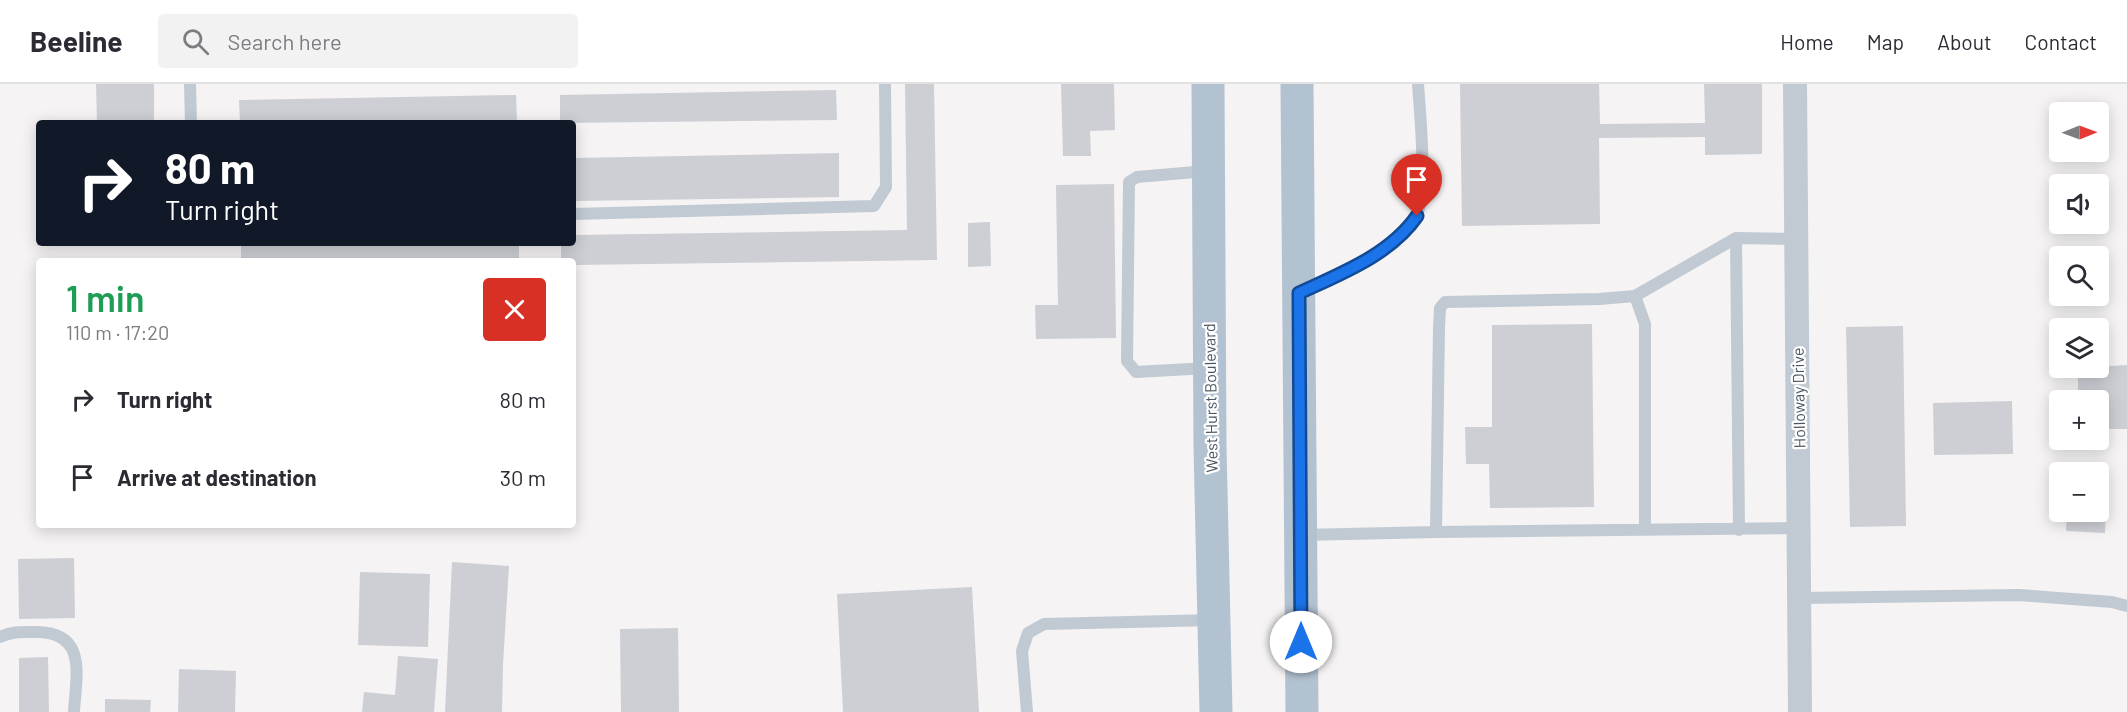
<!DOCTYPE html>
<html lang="en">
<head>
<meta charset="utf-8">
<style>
  body { margin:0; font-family:Barlow,sans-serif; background:#f2f2f3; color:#2b2b33; height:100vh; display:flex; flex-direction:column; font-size:22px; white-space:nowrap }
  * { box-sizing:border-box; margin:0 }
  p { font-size:20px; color:#7c7c81 }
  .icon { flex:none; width:33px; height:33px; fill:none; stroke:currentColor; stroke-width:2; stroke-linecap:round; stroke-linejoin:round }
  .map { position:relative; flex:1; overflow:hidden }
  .sheet { position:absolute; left:36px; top:174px; width:540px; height:270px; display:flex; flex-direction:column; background:#fff; border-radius:6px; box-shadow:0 3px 15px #0003 }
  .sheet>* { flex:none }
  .hud { position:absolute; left:36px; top:36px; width:540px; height:126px; border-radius:6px; box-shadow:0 3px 15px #0003; background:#111827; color:#fff; overflow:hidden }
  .needle { width:39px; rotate:89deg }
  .buttons { position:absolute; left:2049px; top:18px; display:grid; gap:12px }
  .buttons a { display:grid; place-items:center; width:60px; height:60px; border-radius:6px; background:#fff; box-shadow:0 3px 15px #0003; font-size:30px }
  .pin { position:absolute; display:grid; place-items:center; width:51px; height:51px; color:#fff; margin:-62px -26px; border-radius:50% 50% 50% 0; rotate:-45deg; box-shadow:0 0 6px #0007 }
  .pin .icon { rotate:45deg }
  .me { position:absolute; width:66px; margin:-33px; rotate:0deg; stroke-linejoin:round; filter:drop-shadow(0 0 4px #0008) }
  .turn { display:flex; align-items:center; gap:21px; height:126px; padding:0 30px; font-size:27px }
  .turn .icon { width:78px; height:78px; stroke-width:2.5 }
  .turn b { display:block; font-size:42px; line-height:51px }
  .round { display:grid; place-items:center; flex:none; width:63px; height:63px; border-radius:6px; background:#f2f2f3 }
  .head { display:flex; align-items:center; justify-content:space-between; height:102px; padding:0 30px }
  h1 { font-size:36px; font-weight:600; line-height:45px; color:#1e9e55 }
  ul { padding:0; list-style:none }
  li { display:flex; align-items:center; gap:18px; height:78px; padding:0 30px }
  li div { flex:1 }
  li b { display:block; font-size:22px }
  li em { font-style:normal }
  header { display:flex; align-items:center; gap:36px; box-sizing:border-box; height:84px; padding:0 30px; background:#fff; border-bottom:2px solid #e1e1e2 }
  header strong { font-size:28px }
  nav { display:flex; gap:33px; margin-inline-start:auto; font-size:21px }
  .search { width:420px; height:54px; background:#f2f2f3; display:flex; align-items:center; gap:15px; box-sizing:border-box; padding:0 21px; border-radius:6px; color:#7c7c81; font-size:22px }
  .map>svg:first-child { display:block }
</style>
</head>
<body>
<header>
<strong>Beeline</strong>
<div class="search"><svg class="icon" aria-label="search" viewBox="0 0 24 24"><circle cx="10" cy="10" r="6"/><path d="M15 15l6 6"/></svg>Search here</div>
<nav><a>Home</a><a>Map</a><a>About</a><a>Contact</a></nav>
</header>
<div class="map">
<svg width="2127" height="628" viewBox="0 0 2127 628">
  <rect width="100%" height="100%" fill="#f5f3f3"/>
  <path fill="#cdcfd5" d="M96,0H154V39H97Z
    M905,0H934L937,176L573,181V177H561V159H573V151L907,146Z
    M1061,0H1114L1115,46L1090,47L1091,72H1063Z
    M1460,0H1599L1600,40L1705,39L1704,0H1762V70L1705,71V53L1599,54L1600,140L1462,142Z
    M836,6L837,36L560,39V11Z
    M516,11L517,39H240L239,16Z
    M839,69V113L573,117V74Z
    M1114,100L1116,254L1036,255L1035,221H1058L1056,101Z
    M990,138L991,182L968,183V139Z
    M241,159H519V177H241Z
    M1592,240L1594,423L1490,424L1489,380H1466L1465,343H1492V241Z
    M1903,242L1906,442L1850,443L1846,243Z
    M2127,281V345H2098V316H2078V284Z
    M2012,317L2013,370L1934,371L1933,319Z
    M2098,405H2107L2105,449L2066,447L2067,428H2098Z
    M74,474L75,534L19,535L18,475Z
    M452,478L509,482L503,580L502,628H445Z
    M360,488L430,490L428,563L358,561Z
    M972,503L979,628H843L837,510Z
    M678,544L679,628H621L620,545Z
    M398,572L438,575L434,628H362L364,608L395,611Z
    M48,573L49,628H19V574Z
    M179,585L236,587L235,628H178Z
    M105,615L151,616L150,628H105Z"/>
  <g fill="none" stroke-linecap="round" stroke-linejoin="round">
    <path stroke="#c1cad2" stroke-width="12" d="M190,0L191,39
      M1207,87L1137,93L1129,98L1127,277L1136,288L1208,284
      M573,130L874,122L886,103L885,0
      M1736,154L1739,446
      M1302,207C1332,193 1403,163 1416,133C1428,107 1420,31 1418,0
      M1635,212L1645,240V446
      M1436,448L1800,444
      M1301,451L1436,448L1439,243L1440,224L1445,218L1599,215L1635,212L1736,154L1797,155
      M1800,514L2019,511L2112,518L2127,522
      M0,553C12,547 23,548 36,548C88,548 76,592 74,628
      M1027,628L1022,567L1028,549L1044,540L1214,536"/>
    <path stroke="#c1cad2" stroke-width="24" d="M1795,0L1800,628"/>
    <path stroke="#b3c2d1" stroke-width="33" d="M1208,0L1210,362L1216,628
      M1297,0L1302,628"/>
  </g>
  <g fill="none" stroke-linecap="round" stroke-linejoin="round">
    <defs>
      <path id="route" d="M1301,558L1299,209C1340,190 1390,171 1417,132"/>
    </defs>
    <use href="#route" stroke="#114b97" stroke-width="15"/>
    <use href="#route" stroke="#1a73e8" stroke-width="10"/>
  </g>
  <g text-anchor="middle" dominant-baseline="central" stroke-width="4.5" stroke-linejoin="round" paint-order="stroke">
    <g font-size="16" fill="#4a5661" stroke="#fff">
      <text transform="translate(1210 314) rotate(-91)">West Hurst Boulevard</text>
      <text transform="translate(1798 314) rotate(-91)">Holloway Drive</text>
    </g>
  </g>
</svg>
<div class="buttons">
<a><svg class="needle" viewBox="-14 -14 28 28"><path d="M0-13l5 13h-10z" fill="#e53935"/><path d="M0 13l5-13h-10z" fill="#7c7c81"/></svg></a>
<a><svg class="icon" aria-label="sound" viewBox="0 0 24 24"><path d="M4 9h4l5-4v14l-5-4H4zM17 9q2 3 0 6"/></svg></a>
<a><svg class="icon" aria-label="search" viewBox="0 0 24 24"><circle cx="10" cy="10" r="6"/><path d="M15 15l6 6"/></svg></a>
<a><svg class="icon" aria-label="layers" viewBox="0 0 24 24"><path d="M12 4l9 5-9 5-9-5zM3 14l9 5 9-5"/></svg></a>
<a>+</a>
<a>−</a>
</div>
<div class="pin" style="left:1417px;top:132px;background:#d93025"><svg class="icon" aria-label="arrive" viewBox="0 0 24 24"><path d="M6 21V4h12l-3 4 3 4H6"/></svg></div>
<svg class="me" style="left:1301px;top:558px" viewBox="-20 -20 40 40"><circle r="19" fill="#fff"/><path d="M0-13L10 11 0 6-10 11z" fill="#1a73e8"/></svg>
<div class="hud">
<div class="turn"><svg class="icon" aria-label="right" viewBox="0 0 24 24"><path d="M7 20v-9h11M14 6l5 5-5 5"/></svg><div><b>80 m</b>Turn right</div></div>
</div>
<section class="sheet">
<div class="head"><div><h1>1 min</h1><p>110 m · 17:20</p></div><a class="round" style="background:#d93025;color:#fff"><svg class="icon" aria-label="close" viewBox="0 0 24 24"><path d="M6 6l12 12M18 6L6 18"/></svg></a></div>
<ul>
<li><svg class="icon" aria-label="right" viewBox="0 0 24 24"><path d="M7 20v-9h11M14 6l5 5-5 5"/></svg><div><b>Turn right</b></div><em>80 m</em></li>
<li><svg class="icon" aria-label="arrive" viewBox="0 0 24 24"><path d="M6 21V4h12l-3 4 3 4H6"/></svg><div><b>Arrive at destination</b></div><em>30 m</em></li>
</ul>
</section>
</div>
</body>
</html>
